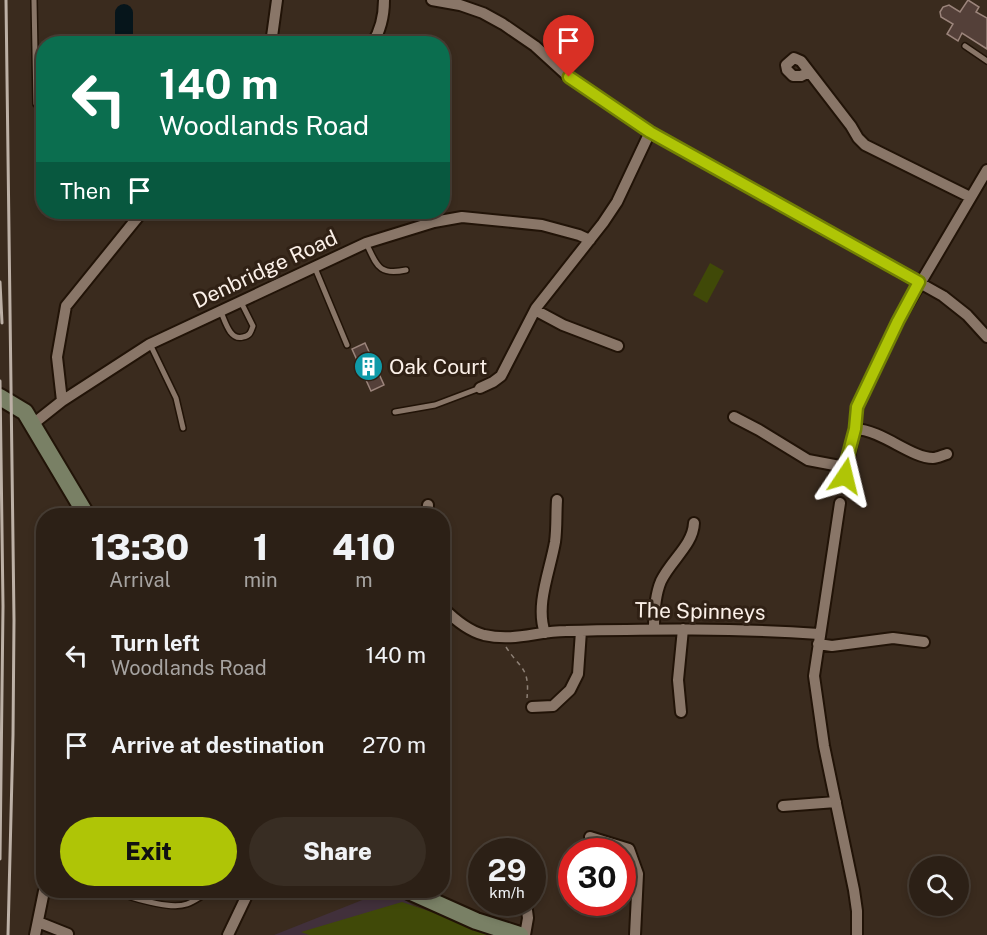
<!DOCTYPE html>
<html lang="en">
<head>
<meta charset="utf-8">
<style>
  body { margin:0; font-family:"Public Sans",sans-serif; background:#382d23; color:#f1f3f6; height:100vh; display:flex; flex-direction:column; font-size:22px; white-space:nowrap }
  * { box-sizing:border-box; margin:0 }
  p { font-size:20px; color:#a6a3a1 }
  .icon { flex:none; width:33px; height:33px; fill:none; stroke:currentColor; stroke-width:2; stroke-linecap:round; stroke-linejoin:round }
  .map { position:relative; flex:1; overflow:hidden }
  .sheet { position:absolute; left:36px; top:508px; width:414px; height:390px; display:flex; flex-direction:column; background:#2c2016; border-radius:24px; box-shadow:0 3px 9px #0003,0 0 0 2px #483e35 }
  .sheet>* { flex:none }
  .banner { position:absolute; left:36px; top:36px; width:414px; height:183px; border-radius:24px; box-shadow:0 3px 9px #0003,0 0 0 2px #483e35; background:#0b6e4f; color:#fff; overflow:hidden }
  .tools { position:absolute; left:909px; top:856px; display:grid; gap:12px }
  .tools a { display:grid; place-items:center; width:60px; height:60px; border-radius:50%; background:#2c2016; box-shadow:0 3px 9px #0003,0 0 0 2px #483e35; font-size:30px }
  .speed { position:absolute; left:468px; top:838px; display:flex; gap:12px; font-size:30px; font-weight:700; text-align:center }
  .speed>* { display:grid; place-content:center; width:78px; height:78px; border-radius:50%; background:#2c2016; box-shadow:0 3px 9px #0003,0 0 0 2px #483e35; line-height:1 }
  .speed small { font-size:15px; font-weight:400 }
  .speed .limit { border:9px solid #d22; background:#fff; color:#111 }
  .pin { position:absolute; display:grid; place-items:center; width:51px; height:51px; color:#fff; margin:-62px -26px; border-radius:50% 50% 50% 0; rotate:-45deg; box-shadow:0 0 6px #0007 }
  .pin .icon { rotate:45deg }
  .me { position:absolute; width:66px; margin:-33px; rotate:10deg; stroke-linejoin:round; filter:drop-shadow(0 0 4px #0008) }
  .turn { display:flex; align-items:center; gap:21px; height:126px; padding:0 24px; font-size:27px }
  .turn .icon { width:78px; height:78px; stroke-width:2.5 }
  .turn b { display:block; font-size:42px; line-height:51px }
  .then { display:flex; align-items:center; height:57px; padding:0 24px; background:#0003; gap:12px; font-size:22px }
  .eta { display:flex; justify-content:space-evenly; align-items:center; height:102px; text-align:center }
  .eta b { font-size:36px; font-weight:800; line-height:42px }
  .cta { display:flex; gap:12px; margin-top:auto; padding:12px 24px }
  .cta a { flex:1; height:69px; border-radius:36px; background:#afc506; color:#111; font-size:24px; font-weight:800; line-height:69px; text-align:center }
  .cta a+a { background:#382d23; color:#f1f3f6 }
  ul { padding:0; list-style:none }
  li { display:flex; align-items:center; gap:18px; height:90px; padding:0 24px }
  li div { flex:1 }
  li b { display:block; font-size:22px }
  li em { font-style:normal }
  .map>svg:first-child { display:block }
</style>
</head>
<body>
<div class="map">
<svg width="987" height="935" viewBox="0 0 987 935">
  <rect width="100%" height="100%" fill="#3a2b1e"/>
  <path fill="#41303b" d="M385,891H391L414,906L461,927L486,935H274Z"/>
  <path fill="#404908" d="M710,263L724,271L707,303L693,295Z
    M402,902L500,935H309L301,932Z"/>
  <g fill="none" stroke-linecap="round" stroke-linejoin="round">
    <path stroke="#06151b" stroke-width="18" d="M124,13V44"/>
  </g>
  <path fill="#544039" stroke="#9b847b" stroke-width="1.5" d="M968,0L979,7L976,12L987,18V49L962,33L958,41L947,34L953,24L941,17L940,12L943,7L949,5L960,12Z
    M365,343L384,385L371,391L352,349Z"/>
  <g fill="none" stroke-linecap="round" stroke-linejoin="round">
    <defs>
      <path id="lane" d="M34,0L36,104
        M965,46L987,61
        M366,243C377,265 378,276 406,270
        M315,268L347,345
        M221,312C225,321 230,341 243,337C250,336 251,332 253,326L241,302
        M150,344L176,398L183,428
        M395,412L435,405L480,388
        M131,897C144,901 173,909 187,904C196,901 203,894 212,891"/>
      <path id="street" d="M432,0L460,5L483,13L503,24L535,46L569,77L650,132L943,296L967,315L987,337
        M271,44L277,0
        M372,44C381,30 384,16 384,0
        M809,72L801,76H793L787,70L786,65L794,58L801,61L851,126L858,138L865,145L970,197
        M535,310L563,325L618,346
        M480,388L493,382L501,376L536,308L603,223L617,202L650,132
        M62,401L57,357L66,306L142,212
        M734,417L759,430L808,460L845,467
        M33,424L62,401L150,344L366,243L434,222L462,217L542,225L579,235L590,240
        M855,429C882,430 911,458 933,458C937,458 943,455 947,454
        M845,476L855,429L857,407L898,321L987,170
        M840,503L814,676L824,746L854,890L857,911V935
        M427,516L428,505
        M442,607C453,618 468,631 484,635C515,642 537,631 566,631C650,629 735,628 819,634
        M654,629C654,613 655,595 661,581C671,560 693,545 694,523
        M545,633C535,605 550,571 555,542C557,528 556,514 557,500
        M818,644L832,646L893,638L924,642
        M532,707L553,706L570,690L578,674L581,631
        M681,712L678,680L683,629
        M783,806L836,802
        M590,837L629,849L638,874L635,935
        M38,922L68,934
        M35,935L44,891
        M228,935L249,891
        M525,935L528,918L526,903"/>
      <path id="secondary" d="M0,397L25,412L87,516
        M409,891L476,921L520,935"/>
    </defs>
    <use href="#lane" stroke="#211307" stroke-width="8"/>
    <use href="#street" stroke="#211307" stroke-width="14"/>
    <use href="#secondary" stroke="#211307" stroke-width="20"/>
    <path stroke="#8e8176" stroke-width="1.5" stroke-dasharray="4.5 4.5" stroke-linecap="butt" d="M506,647C520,669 530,667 527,698"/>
    <use href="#lane" stroke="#897668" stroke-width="5"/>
    <use href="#street" stroke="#897668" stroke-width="10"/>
    <use href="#secondary" stroke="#798065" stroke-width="16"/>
    <path stroke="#bcb0a6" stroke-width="3" d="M6,0L14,620L13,735L8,935
      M0,282L2,323
      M0,381L3,606L0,859"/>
  </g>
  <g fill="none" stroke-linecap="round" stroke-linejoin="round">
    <defs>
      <path id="route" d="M569,77L650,132L919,282L898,321L857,407L855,429L845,467V476"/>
    </defs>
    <use href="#route" stroke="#728004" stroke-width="15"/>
    <use href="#route" stroke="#afc506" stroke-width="10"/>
  </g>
  <defs>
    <symbol id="building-disc" viewBox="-11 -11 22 22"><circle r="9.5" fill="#0f9aa8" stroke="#302115"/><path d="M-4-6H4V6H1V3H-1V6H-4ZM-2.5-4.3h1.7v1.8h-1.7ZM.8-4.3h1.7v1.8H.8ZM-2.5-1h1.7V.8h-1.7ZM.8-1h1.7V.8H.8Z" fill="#fff"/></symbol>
  </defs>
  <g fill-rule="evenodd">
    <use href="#building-disc" x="352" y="350" width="33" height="33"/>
  </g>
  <g text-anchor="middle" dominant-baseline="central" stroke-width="6" stroke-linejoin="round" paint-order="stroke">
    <g font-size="21" fill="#fbf0e8" stroke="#302115">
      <text transform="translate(265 269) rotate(-25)">Denbridge Road</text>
      <text transform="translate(700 611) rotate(1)">The Spinneys</text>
    </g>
    <g font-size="21" fill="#fbf0e8" stroke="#302115" text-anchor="start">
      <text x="389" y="366">Oak Court</text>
    </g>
  </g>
</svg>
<div class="tools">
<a><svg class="icon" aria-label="search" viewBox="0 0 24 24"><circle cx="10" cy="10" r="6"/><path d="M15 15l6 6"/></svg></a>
</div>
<div class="speed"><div>29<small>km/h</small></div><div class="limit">30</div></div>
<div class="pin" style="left:569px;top:77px;background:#d93025"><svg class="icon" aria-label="arrive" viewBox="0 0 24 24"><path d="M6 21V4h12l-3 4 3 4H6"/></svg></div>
<svg class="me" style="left:845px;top:476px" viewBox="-20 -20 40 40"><path d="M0-17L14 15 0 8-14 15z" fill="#afc506" stroke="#fff" stroke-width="4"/></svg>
<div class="banner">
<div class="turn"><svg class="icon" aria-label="left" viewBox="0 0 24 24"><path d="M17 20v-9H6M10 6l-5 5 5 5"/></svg><div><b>140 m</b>Woodlands Road</div></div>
<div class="then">Then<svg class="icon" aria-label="arrive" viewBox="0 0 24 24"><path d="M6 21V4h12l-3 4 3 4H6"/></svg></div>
</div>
<section class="sheet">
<div class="eta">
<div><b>13:30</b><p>Arrival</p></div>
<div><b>1</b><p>min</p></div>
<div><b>410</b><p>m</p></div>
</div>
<ul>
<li><svg class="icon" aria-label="left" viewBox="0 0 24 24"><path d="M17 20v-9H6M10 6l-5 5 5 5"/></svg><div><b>Turn left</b><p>Woodlands Road</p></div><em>140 m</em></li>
<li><svg class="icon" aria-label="arrive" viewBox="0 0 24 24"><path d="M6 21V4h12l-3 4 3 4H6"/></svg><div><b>Arrive at destination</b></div><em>270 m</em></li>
</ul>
<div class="cta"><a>Exit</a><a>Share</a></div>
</section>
</div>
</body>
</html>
